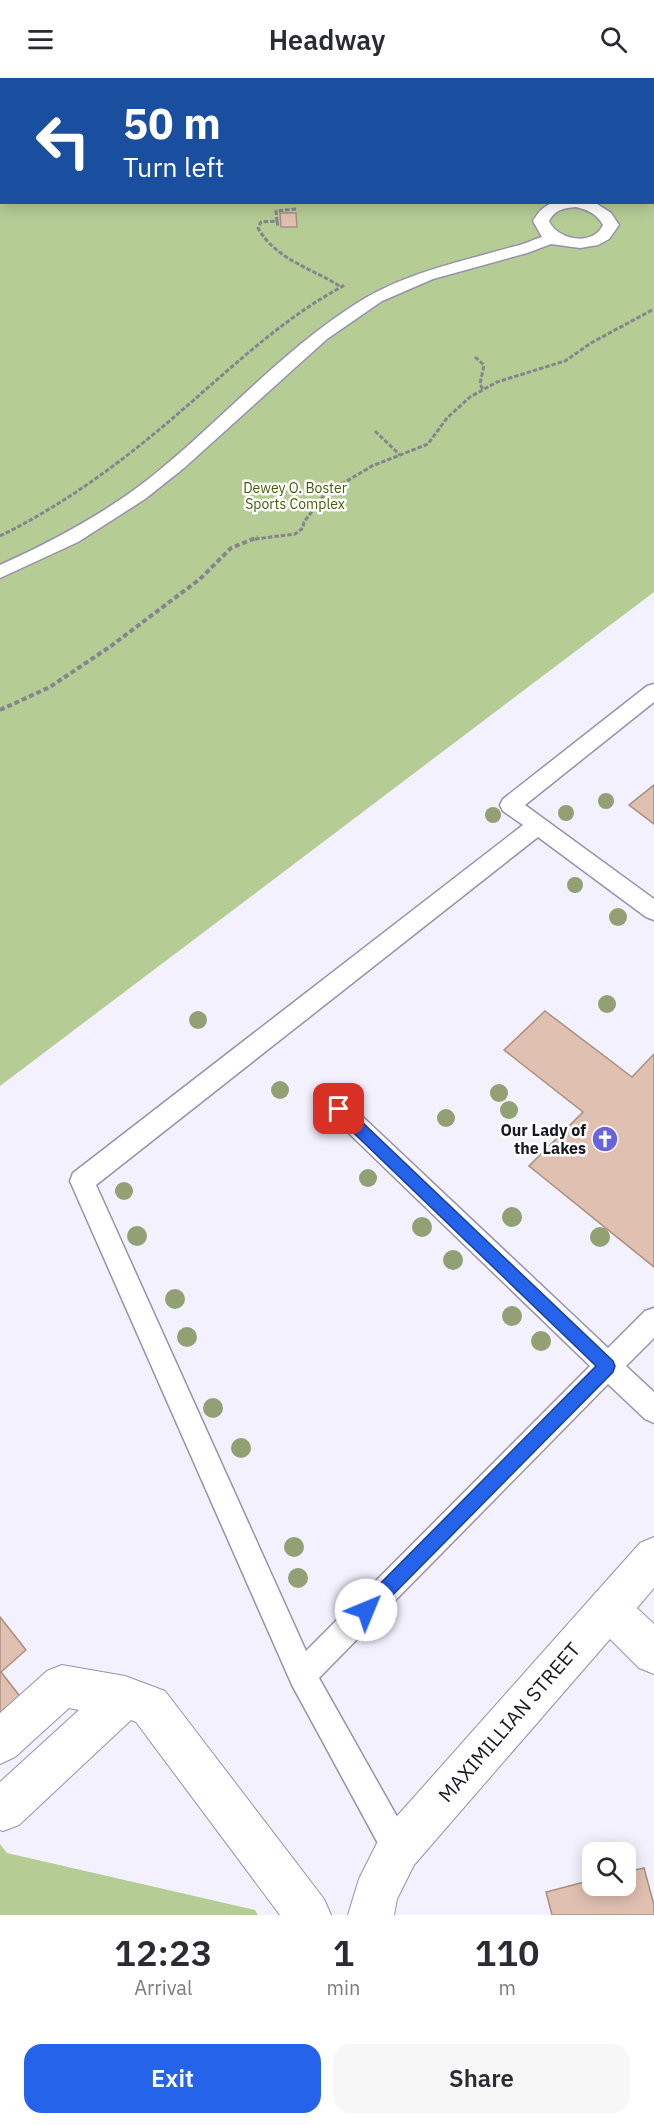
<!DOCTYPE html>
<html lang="en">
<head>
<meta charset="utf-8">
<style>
  body { margin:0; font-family:"IBM Plex Sans",sans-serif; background:#f7f7f7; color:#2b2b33; height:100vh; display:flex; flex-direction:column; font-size:22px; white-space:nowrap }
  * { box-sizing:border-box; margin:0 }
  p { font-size:20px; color:#7c7c81 }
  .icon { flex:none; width:33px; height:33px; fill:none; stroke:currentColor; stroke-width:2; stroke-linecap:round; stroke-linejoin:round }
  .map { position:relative; height:1837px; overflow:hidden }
  .details { display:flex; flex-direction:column; background:#fff; flex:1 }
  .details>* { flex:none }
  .top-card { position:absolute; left:0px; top:0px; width:654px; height:126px; box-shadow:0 3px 15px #0003; background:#1a4fa0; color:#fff; overflow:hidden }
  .buttons { position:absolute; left:582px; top:1764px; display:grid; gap:12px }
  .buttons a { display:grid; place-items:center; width:54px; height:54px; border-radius:12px; background:#fff; box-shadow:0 3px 15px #0003; font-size:30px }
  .pin { position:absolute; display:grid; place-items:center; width:51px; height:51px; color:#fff; margin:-26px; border-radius:12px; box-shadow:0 3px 9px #0006 }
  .me { position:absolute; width:66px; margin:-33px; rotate:45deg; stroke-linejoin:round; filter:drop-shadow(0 0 4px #0008) }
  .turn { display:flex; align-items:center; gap:21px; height:126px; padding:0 24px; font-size:27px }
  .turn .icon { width:78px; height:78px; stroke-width:2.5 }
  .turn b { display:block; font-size:42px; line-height:51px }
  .eta { display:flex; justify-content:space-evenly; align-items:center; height:102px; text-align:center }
  .eta b { font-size:36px; font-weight:600; line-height:42px }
  .button { display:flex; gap:12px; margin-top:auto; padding:12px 24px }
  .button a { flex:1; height:69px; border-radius:18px; background:#2563eb; color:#fff; font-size:24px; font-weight:600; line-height:69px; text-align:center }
  .button a+a { background:#f7f7f7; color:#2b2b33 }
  header { display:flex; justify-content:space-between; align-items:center; height:78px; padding:0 24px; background:#fff; font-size:27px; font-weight:600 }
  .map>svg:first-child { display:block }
</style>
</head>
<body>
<header><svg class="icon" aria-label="menu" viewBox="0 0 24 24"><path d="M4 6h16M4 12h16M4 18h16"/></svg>Headway<svg class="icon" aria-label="search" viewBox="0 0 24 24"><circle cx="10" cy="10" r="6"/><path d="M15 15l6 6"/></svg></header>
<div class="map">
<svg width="654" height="1837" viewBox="0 0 654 1837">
  <rect width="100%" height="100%" fill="#f3f1fe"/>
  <path fill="#b5cc95" d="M0,0L551,1L2,2V124H652L654,56V514L0,1008Z
    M0,1766L7,1775L255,1832L258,1837H0Z"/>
  <path fill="#e0c0b1" stroke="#ab8e7f" stroke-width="1.5" d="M280,135H296L297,149H281Z
    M654,707V746L629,727Z
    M545,933L632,999L654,976V1189L529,1088L583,1034L504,972Z
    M0,1539L26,1572L1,1594L26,1626L0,1649Z
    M644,1790L654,1827V1837H552L546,1814L592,1802V1808H626V1794Z"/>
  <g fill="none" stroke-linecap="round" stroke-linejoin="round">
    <defs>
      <path id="service" d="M594,124L611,135L619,147L609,161L598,167L580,170L551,166L527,175L433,201L382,223L327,261L184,390L145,421L78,464L0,500V487C51,464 102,437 146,403C216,348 276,278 351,229C400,196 456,185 512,169C523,167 532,162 542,159L533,143C548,116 567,124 594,124ZM576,129C588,132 597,136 603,147C593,169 557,162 549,143C555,132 563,130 576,129Z
        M654,606V624L525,727L654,821V842L646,839L538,759L96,1107L306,1573L590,1288L331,1038L327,1031L331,1024L339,1021L347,1024L608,1270L645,1233L654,1230V1260L626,1288L654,1314V1345L645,1341L608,1306L319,1600L409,1760L413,1771L409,1782L398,1786L387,1782L292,1607L70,1103L73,1095L523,747L503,733L500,727L503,721L647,608Z"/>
      <path id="minor" d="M654,1459V1510L637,1530L654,1546V1596L639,1590L610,1561L414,1787L397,1821L394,1837H348L359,1801L382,1755L640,1465Z
        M62,1587L125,1598L165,1613L324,1821L331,1837H280L136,1644L131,1642L19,1747L3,1753L0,1752V1704L79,1632L69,1630L15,1679L0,1686V1635L47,1593Z"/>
    </defs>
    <use href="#service" stroke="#9691ae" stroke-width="3"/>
    <use href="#minor" stroke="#9691ae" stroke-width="2"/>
    <path stroke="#85848f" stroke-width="3" stroke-dasharray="4.5 2" stroke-linecap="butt" d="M463,0L466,2
      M652,102L654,104
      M296,131L276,133L277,143L261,144L258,150C276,182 312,190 341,209
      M277,143L278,149
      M475,279L484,287L480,306L483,312
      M375,353L400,377
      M0,458C63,427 119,386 173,340C228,293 281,241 345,207
      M255,461L295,456L303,450L304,444L325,416L372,388L428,366L447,340L470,319L497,304L565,283L591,265L654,231"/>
    <path stroke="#85848f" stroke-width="4" stroke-dasharray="5 3" stroke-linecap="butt" d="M0,632L50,609L111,568L200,501L231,470L258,459"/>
    <use href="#service" fill="#fff" fill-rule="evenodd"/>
    <use href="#minor" fill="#fff" fill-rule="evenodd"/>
  </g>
  <g fill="#92a073">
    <circle cx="606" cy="723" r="8"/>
    <circle cx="566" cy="735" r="8"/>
    <circle cx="493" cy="737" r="8"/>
    <circle cx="575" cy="807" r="8"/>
    <circle cx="618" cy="839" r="9"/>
    <circle cx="607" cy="926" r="9"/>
    <circle cx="198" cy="942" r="9"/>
    <circle cx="280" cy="1012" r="9"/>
    <circle cx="499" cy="1015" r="9"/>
    <circle cx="509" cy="1032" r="9"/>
    <circle cx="446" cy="1040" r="9"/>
    <circle cx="368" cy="1100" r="9"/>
    <circle cx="124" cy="1113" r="9"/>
    <circle cx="512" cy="1139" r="10"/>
    <circle cx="422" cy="1149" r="10"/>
    <circle cx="137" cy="1158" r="10"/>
    <circle cx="600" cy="1159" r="10"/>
    <circle cx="453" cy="1182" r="10"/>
    <circle cx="175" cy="1221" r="10"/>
    <circle cx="512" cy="1238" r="10"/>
    <circle cx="187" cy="1259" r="10"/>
    <circle cx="541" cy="1263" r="10"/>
    <circle cx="213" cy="1330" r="10"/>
    <circle cx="241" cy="1370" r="10"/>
    <circle cx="294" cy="1469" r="10"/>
    <circle cx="298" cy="1500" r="10"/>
  </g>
  <path fill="#2563eb" stroke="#184099" stroke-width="1.5" d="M339,1025L344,1027L613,1283L615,1288L613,1294L372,1538L366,1541L360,1538L358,1532L360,1526L596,1288L334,1036L332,1031L334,1027Z"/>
  <defs>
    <symbol id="church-disc" viewBox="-11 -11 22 22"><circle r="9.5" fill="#6964de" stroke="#fff"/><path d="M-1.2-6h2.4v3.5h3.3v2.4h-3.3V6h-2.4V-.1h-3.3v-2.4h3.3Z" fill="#fff"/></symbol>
  </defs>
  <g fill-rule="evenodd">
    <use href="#church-disc" x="590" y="1046" width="30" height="30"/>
  </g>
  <g text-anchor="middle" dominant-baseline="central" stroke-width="5" stroke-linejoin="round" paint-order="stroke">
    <g font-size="14" fill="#435e02" stroke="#fff">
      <text x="295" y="410">Dewey O. Boster<tspan x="295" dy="16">Sports Complex</tspan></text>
    </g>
    <g font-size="16" font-weight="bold" fill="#191822" stroke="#fff" text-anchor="end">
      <text x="586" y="1052">Our Lady of<tspan x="586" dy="18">the Lakes</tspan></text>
    </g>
    <g font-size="20" fill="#191822" stroke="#fff">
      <text transform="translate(509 1644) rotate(-49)">MAXIMILLIAN STREET</text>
    </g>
  </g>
</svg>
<div class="buttons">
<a><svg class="icon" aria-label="search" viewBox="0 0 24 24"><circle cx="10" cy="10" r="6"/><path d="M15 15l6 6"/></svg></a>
</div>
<div class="pin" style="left:339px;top:1031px;background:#d93025"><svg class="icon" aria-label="arrive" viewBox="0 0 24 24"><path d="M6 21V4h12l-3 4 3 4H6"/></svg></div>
<svg class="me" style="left:366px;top:1532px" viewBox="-20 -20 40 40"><circle r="19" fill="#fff"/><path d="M0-13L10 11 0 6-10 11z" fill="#2563eb"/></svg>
<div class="top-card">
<div class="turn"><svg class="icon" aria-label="left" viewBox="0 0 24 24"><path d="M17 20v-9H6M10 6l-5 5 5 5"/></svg><div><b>50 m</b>Turn left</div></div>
</div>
</div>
<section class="details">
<div class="eta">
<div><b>12:23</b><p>Arrival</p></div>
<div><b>1</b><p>min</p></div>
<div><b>110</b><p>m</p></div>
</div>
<div class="button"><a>Exit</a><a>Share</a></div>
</section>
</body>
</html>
